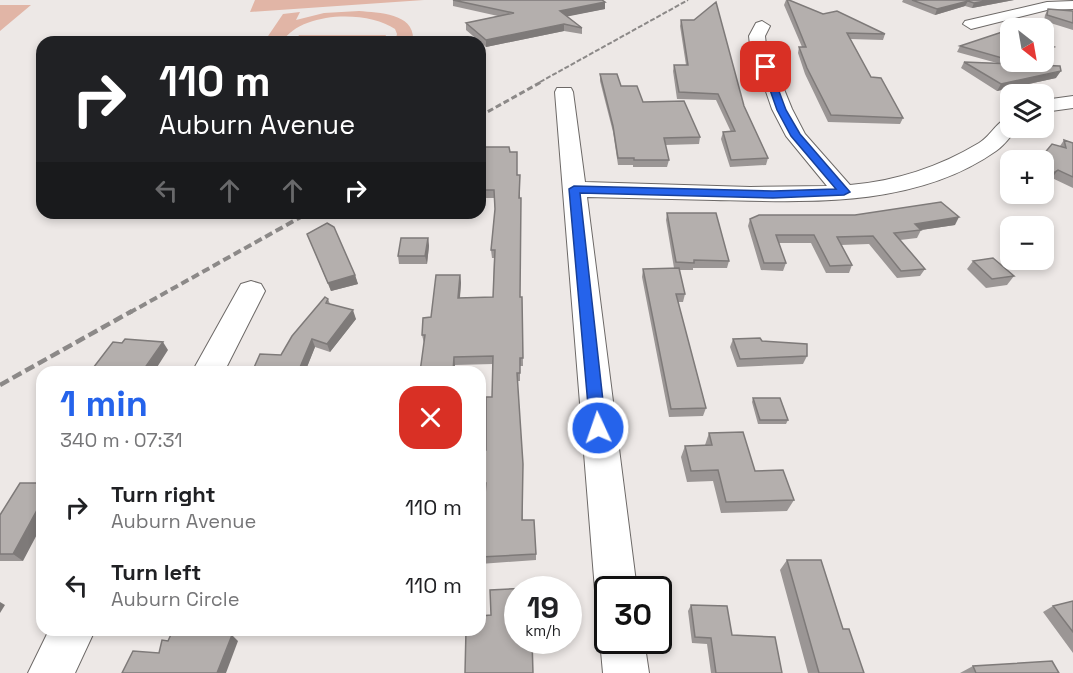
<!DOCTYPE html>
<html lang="en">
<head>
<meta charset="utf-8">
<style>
  body { margin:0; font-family:"Space Grotesk",sans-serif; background:#f2f2f2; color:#202124; height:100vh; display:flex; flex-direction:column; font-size:22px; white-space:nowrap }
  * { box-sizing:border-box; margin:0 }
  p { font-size:20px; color:#757577 }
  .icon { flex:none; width:33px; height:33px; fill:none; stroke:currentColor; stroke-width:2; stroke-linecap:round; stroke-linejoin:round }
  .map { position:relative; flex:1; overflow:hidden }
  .panel { position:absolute; left:36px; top:366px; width:450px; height:270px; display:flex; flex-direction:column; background:#fff; border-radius:18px; box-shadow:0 3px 9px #0003 }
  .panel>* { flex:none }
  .hud { position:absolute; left:36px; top:36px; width:450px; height:183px; border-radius:18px; box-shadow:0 3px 9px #0003; background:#202124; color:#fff; overflow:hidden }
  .needle { width:39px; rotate:149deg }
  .tools { position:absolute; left:1000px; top:18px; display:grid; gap:12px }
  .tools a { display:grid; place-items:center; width:54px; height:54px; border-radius:12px; background:#fff; box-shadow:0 3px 9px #0003; font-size:30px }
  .speed { position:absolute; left:504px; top:576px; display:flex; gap:12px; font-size:30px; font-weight:700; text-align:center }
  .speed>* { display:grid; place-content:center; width:78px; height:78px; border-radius:50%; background:#fff; box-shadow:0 3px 9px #0003; line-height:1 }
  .speed small { font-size:15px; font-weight:400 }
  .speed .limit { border:3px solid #111; border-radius:9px; background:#fff; color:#111 }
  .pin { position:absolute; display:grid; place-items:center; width:51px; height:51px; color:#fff; margin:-26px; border-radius:12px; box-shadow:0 3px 9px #0006 }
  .me { position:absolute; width:66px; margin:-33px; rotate:357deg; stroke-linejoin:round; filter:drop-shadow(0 0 4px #0008) }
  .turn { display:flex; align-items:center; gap:21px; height:126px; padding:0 24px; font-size:27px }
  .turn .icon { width:78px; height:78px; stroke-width:2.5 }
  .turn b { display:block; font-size:42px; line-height:51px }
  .lanes { display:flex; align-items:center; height:57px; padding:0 24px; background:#0003; justify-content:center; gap:30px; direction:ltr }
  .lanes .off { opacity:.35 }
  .round { display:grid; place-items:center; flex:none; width:63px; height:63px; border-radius:18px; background:#f2f2f2 }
  .summary { display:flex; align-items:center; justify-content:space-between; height:102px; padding:0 24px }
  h1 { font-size:36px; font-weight:600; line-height:45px; color:#2563eb }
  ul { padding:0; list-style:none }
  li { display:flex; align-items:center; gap:18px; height:78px; padding:0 24px }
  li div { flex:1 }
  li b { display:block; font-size:22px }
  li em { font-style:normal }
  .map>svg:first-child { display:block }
</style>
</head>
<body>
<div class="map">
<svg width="1073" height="673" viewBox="0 0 1073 673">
  <rect width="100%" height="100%" fill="#ede8e6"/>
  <path fill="#e1b5a6" d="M255,0H424L250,12Z
    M0,5H31L0,31Z
    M359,11C380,13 416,13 413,42H395L397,34L395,29C368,10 301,11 282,42H264L283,14L300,12L296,20L324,13Z
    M299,35H386L383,42H295Z"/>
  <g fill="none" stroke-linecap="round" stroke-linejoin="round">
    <defs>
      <path id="minor" d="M1073,1V9L1047,10L971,29L963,24L965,21L1047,2Z
        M762,21L770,26L765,36L766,45L792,109L805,134L850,185C896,181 939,167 979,143C991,136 997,120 1011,117V128H1018C1011,135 1005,145 996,151C915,208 809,202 714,200C672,199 629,198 587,197L637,590H608V607L601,605L595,590L555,92L557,88H571L573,92L585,182L750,187L827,186L786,136L772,109L750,45L749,36L756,23Z
        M1073,96V108L1044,112V100Z
        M251,281L261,284L265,291L224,372H192L241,284Z
        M608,624V640H644L649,673H603L600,640Z
        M49,630H95L75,673H28Z"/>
    </defs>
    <use href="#minor" stroke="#6d6967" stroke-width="2"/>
    <use href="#minor" fill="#fff" fill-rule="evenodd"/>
    <path stroke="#8c8988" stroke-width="2" stroke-dasharray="5 2" stroke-linecap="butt" d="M540,82L688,0"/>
    <path stroke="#8c8988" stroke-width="3" stroke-dasharray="6 3" stroke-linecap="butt" d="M480,116L543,81"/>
    <path stroke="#8c8988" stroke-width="4" stroke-dasharray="8 4" stroke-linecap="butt" d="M129,313L308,213"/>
    <path stroke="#8c8988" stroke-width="4.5" stroke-dasharray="10 4.5" stroke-linecap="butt" d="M0,385L132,311"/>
  </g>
  <path fill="#9b9695" d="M453,0L605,9L567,16L582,28V34L564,31L486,47L466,30V23L498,16L453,6Z
    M786,0L823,14L885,34L883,40L850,39L871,77L903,118L900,124L828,122L805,74L798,53L799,47H802L784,5Z
    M903,0H1014L972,8L965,6L935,15L902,2Z
    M1048,9L1073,11V30L1044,21L1045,15Z
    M681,20L744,106L768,158L766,165L730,167L721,139L723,132H731L716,100L677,99L673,71L674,65H686L680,26Z
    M1008,30L1011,62H1021L1013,64L1056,78L997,91L961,68L964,62L997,63L957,52L960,46Z
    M600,74L621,86L643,102L700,137L699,144L665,145L669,160L667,167H633V165H618L613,132L600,81Z
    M1064,140L1073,143V188L1052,178L1044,183V160L1060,146Z
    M480,147L510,152L517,175H520V297H522L523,366H520V381H517L523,520L536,554V560L480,564V519L483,518L485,490H480V450H486L492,397L493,364L455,365V372H420L424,343L422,335L431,317L460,275L461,283L460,298L493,297L494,258H492L491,250L495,209L494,198H480Z
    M667,213L729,261L727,268H693V270H679L685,294L683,302H678L706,408L703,416L669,417L642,277L643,269L674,268L666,220Z
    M750,219L955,225L921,230L917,238L900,240L925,269L920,276L897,278L869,244L841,245L852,265L849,273H826L811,243H779L786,263L783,271L761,270L748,226Z
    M307,234L355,275L358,284L331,291Z
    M428,238L429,246L427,264H399L398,256Z
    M973,261L1014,276L1007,285L986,288L967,269Z
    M328,299L330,304L356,319L330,352L315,347L305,372L281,355Z
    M733,339L762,341L807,356L803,364L737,367L730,347Z
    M753,398L788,420L786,424H758L752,402Z
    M709,433L755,471L794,500L787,511L721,513L713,481L687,482L681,457L685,446L705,445Z
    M0,515L23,561H0Z
    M787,560L843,629L864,673H808L780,570Z
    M1073,601V653L1043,612L1053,606Z
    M691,605L732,635L782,673H711L707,644L692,643L688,611Z
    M973,666L1059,673H960Z"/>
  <path fill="#7e7a79" d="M991,0H1014L972,8L974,3Z
    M968,1L965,6L935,15L937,9Z
    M605,2V9L560,18V11Z
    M564,24V31L486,47V40Z
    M1054,47L1051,53L1044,55V50Z
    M1011,59V62H1021L1006,66L1009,60Z
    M1061,71L1056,78L997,91L1001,84Z
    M1058,170L1052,178L1044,183L1050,175Z
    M959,217L955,225L921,230L915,224Z
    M428,238L429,246L427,264L425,256Z
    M355,275L358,284L331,291L328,283Z
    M460,275L461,283L459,306L458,298Z
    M353,310L356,319L330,352L327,344Z
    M312,339L315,347L305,372H298Z
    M163,342L168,350L154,372H142Z
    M454,357L455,365V372H453Z
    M42,501V525L23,561L13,554Z
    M0,602L5,605L0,613Z
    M217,630H226L222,640L215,634Z
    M232,635L238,641L226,673H217Z"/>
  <path fill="#b4afad" stroke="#7e7a79" stroke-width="1.5" d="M453,0H602L605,2L560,11L582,28L564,24L486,40L466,23L514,13Z
    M787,0H789L823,14L837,11L885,34L847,33L871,77L881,78L903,118L831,115L807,68L799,47H806Z
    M912,0H991L974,3L968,1L937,9Z
    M716,2L744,106L768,158L731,160L723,132L735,131L718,94L679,92L674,65H688L681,20H694Z
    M1048,9L1073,11V23L1047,15Z
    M1008,30L1011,31V59L1009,60L960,46Z
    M1044,43L1054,47L1044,50Z
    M964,62L1060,66L1061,71L1001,84Z
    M600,74H617L621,86H637L643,102L684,101L700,137L664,138L669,160H634V158H618L613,126Z
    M1064,140L1073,143V177L1058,170L1050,175L1044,172V160H1033L1043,155L1052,144L1066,148Z
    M480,147H509L510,152H517V175H520L519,198H521L520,297H522L523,358H520V373H517L523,464L522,520H534L536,554L480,557V519L483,518L486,483H480V450H486V397H492L493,356L454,357L453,372H420L425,335H422L423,318L431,317L436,275H460L458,298L493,297L495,250H491L495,209L494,190H480Z
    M941,202L959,217L915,224L921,230L894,233L925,269L901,271L873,236L837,237L852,265L830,266L814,235H776L786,263H764L750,219L759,215H855Z
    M667,213H716L729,261L694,260V263L676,262Z
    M327,223L334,227L355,275L328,283L307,234Z
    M401,238H428L425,256H398Z
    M993,258L1014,276L992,279L973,261Z
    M679,268L685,294H676L706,408L671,409L643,269Z
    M325,297L328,299L326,303L353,310L327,344L312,339L298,372H252L260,354L281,355L292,336Z
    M760,338L762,341L807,344V356L740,359L733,339Z
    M125,339L163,342L142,372H90L113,342L122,343Z
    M753,398H780L788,420H760Z
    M743,432L755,471L783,470L794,500L726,502L718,470L691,471L685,446L712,445L709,433Z
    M42,451V460L38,458Z
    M20,483H42V501L13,554H0V515Z
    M787,560H821L843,629H849L864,673H819Z
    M529,588V590H518V640H532L533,673H465L466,630H480V616L491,615L490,590Z
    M1073,601V632L1053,606Z
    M691,605L727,606L732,635L775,637L782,673H716L711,638L695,637Z
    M173,630H217L215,634L232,635L217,673H122L133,651L159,653L162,640L168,641Z
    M1052,661L1059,673H976L973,666Z"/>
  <path fill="#2563eb" stroke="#184099" stroke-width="1.5" d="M766,64L770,67L786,110L800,134L850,192L844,195L773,198L580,193L606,428L603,432L598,434L592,432L590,428L569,189L574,186L773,191L836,189L791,136L777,110L762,67Z"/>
</svg>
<div class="tools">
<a><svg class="needle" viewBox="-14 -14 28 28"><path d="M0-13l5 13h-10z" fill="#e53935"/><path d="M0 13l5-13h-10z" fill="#757577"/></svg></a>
<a><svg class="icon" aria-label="layers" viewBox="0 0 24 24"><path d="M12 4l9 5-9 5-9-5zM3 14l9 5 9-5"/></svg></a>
<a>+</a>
<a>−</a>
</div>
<div class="speed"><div>19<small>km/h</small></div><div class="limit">30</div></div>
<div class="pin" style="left:766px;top:67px;background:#d93025"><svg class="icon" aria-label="arrive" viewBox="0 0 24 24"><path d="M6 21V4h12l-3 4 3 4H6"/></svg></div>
<svg class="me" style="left:598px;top:428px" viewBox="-20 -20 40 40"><circle r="17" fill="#2563eb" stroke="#fff" stroke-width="3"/><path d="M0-11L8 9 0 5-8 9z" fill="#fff"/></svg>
<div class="hud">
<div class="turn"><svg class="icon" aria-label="right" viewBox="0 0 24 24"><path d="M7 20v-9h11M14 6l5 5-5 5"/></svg><div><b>110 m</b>Auburn Avenue</div></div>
<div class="lanes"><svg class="icon off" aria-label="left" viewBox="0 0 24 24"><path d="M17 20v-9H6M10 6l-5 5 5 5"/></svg><svg class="icon off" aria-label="ahead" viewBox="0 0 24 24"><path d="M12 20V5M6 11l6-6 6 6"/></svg><svg class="icon off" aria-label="ahead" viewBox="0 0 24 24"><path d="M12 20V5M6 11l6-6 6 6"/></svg><svg class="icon" aria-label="right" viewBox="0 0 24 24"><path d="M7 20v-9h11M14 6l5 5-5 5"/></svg></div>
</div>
<section class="panel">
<div class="summary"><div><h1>1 min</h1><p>340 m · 07:31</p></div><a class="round" style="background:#d93025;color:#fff"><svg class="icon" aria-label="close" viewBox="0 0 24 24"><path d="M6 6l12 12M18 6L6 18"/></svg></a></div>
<ul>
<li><svg class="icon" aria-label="right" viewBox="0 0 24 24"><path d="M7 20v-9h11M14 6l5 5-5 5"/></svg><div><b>Turn right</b><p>Auburn Avenue</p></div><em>110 m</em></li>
<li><svg class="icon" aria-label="left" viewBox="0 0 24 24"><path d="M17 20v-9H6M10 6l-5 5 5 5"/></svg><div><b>Turn left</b><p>Auburn Circle</p></div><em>110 m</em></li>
</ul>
</section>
</div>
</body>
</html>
